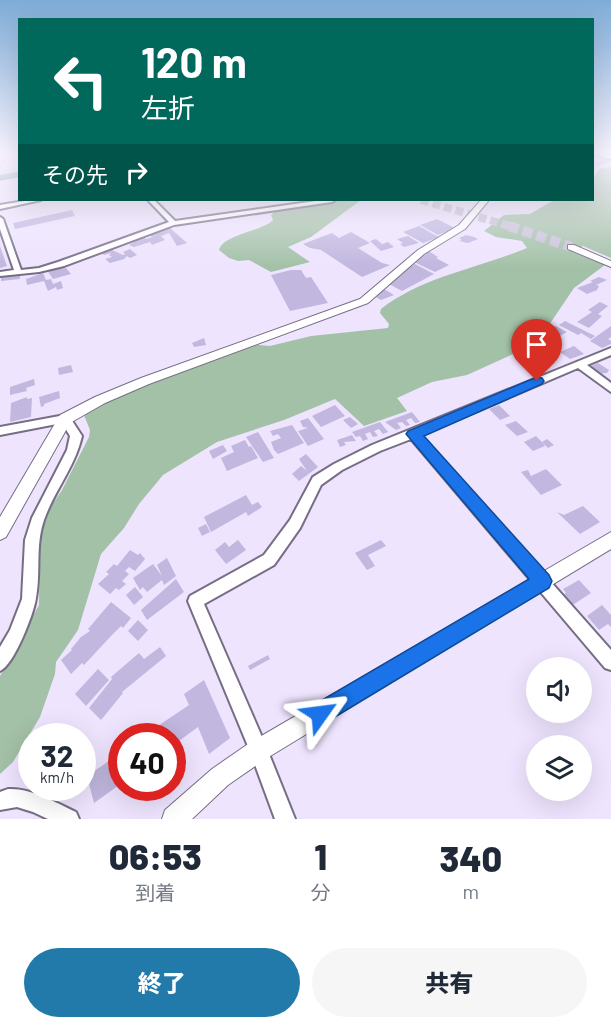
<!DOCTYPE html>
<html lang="ja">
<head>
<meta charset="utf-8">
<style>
  body { margin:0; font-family:Barlow,"Noto Sans JP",sans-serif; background:#f6f6f7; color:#1f2937; height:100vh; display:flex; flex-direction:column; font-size:22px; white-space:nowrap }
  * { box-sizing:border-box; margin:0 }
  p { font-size:20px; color:#747a83 }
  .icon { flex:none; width:33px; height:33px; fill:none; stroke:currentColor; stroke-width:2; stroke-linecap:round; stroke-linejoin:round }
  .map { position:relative; height:819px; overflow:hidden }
  .sheet { display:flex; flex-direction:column; background:#fff; flex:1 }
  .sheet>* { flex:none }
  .top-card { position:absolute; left:18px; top:18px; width:576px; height:183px; border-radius:0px; box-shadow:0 6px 24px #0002; background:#00695c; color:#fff; overflow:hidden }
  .buttons { position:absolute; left:526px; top:657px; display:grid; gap:12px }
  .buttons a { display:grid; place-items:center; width:66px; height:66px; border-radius:50%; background:#fff; box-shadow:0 6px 24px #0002; font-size:30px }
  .speed { position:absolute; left:18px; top:723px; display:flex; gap:12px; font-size:30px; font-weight:700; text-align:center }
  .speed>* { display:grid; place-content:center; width:78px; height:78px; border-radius:50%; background:#fff; box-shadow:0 6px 24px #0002; line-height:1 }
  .speed small { font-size:15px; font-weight:400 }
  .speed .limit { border:9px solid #d22; background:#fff; color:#111 }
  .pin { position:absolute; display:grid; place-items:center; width:51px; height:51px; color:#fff; margin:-62px -26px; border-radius:50% 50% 50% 0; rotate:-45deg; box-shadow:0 0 6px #0007 }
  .pin .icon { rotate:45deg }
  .me { position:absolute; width:66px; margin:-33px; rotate:59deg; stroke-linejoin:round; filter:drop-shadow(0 0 4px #0008) }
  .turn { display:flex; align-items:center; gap:21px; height:126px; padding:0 24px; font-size:27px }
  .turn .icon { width:78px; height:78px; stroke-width:2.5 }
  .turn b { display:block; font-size:42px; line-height:51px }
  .then { display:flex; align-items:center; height:57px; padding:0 24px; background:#0003; gap:12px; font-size:22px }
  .eta { display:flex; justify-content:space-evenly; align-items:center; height:102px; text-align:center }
  .eta b { font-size:36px; font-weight:800; line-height:42px }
  .button { display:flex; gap:12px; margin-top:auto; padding:12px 24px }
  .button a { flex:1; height:69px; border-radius:36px; background:#217aa9; color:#fff; font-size:24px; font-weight:800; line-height:69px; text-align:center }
  .button a+a { background:#f6f6f7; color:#1f2937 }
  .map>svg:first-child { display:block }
</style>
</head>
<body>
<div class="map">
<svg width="611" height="819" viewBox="0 0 611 819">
  <rect width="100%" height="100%" fill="#eee4fe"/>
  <path fill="#a3c1a7" d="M611,167V258L583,246L573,252L605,265L574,288L549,325L524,349L467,375L432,382L397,398L407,411L364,426L335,399L284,420L217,442L163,475L139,504L124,528L101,554L78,630L56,662L55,674L40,717L13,762L0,774V676L39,605L40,531L46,514L62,490L89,437L90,430L84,415L112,397L196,358L250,344L270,346L311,336L388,328L389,324L380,313L381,309C424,276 477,269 527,248L522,241L496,237L484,231L504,215L530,214L554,200H592L593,179L599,169Z
    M341,200H361L311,237L288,247L310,262L271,272L249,260L238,261L229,258L219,250C224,234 261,232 273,220L271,215L274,212Z"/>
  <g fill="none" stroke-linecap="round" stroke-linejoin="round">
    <path fill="#80a1be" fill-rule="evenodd" d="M20,171V177L0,181V175Z"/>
  </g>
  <path fill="#c1b7df" d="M607,157L611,159V162L598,166L592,165L600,161L597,160Z
    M72,210L75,216L15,229L13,223Z
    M437,219L455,228L438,235L420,225Z
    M419,226L435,235L439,237L423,243L403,232Z
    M170,228L187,243L177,246L169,233L161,236L165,240L152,245L150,242L134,247L129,245L137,240L134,239L142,235L146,239L152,237L147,233Z
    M351,232L370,243L358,248L382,263L390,265L362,277L321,250L310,248L303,244L332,233L339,238Z
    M466,235L474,237L478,239L468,243L459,241L462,240L459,238Z
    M408,236L419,243L404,247L400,244L403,243L397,239Z
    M376,239L382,244L388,242L394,247L381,251L370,241Z
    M0,246L7,266L0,268Z
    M110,249L123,255L125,254L123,252L130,249L137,255L130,258L127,256L124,259L110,263L105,259L112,257L109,255L111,253L104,255L101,253Z
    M427,250L438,257L436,258L449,265L435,272L412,261L426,254L422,253Z
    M415,264L434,274L402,291L387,283L395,273Z
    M66,268L71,274L53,279L47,270Z
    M291,270H301L306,278L311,277L328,303L290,311L271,275Z
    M43,273L46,280L51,279L53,284L61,281L63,288L57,290L56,287L48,291L44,281L27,285L26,279Z
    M15,274H20V279L1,281V276Z
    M599,277L607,280L596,285L599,286L597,290L587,294L577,288L593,282L590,281Z
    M384,289L394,295L381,300L372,295Z
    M600,302L608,306L598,314L602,316L589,328L577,322L592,312L588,310Z
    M565,321L595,336L591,339L581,333L578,335L559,325Z
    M556,326L567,332L556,338L559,340L554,342L544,336Z
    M611,326V337L608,339L611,341V344L602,348L590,341Z
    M204,338L206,345L194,347L192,343Z
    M574,346L584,354L570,359L560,352Z
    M542,353L551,360L537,366L528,359Z
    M598,363L609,370L607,373L599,374L588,367Z
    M71,365L73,372L59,375L58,368Z
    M34,379L35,385L26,388L27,391L10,395V387Z
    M59,391L60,398L44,404V406L41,407L39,397Z
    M27,397V399L32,398L31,417L10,422L11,403Z
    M335,405L345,416L321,427L312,416Z
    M499,405L510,416L500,420L489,409Z
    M412,412L420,422L415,423L411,418L406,420L410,425L406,426L402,422L397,423L401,428L396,430L385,422Z
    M350,417L358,424L351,428L343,420Z
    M308,418L324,439L308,446L298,431L308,428L303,427L300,421Z
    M516,421L528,432L517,436L505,425Z
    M380,422L388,432L383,434L379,429L374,431L378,436L373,437L370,432L365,434L368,439L363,441L360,436L356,437L352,432Z
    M292,425L304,443L278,454L274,450L271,442L281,438L278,434L273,436L270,431Z
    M258,432L274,458L263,462L246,437Z
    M352,435L356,441L344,442L346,445L340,447L337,440Z
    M536,436L542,442L547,439L554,445L548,448L542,442L545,446L533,451L524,442Z
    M245,440L249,447L251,446L258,458L227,471L221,458L234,452L231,446Z
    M223,445L227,451L213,459L209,451Z
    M306,454L318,467L299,481L292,474L301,466L307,471L299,459Z
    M546,469L562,485L541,495L521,472L528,470L531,476Z
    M246,495L252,505L258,502L262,507L248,516L246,512L211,532L204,517Z
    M583,506L600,522L580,534L557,512L564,515Z
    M206,524L210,532L202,536L198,528Z
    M238,540L246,550L226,564L215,550L225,542L229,547Z
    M381,540L386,546L368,555L375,566L367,570L355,553Z
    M130,550L138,555L140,553L145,559L135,571L129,567L125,571L129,574L122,581L126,584L119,590L116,588L110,594L98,584L109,574L106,572L114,564L117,566Z
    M167,558L176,576L164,585L162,580L147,592L143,587L140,590L133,578L153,564L162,576L157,565Z
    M176,579L184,592L147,620L141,610Z
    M579,580L591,593L568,608L559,597L566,593L563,589Z
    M135,587L143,597L134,605L126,595Z
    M111,602L131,618L123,628L121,626L111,636L84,665L82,663L71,674L61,660L72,650L71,649L81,637L90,631L88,629Z
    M602,605L611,615V627L608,624L599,630L587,616Z
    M138,620L148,630L138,641L128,631Z
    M160,647L166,656L122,692L123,693L101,720L89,708L112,679L111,677L139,653L144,659Z
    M268,655L270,659L250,670L248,666Z
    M98,669L109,680L86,706L75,694Z
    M204,680L230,738L209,754L198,727L172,746V736H143L189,705L184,694Z
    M122,752V783L94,803L87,776Z"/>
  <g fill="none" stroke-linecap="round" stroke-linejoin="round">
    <path stroke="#cac1d8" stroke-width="8" stroke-dasharray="8 4" stroke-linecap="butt" d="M421,200L513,227"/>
    <path stroke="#cac1d8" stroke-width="10" stroke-dasharray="10 4.5" stroke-linecap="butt" d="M509,226L571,247"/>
    <defs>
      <path id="minor" d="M593,153L611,155V159L593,154Z
        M31,200H41L0,209V205Z
        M148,200H154L175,221L323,200H335L332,202L174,225L64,266L39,272L0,276V272L14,270L0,229V217L3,219L21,270L39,268L58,262L169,222Z
        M611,348V355L587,365L611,383V392L578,368L421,435L611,650V670L605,668L411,439L380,451L342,470L321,485L300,528L274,565L204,604L265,744L295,819H275L250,751L188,601L190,596L264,555L290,520L313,477L334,464L372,445Z
        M65,415L69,416L82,436C75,467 54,491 44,520C35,546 41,572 36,598C34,613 14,665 0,671V647L10,630L22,599L25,540L32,518L67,450L70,436L62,423L0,435V427Z
        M8,789C32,788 54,802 76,812L79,819H48L33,812L17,807L0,810V792Z"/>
      <path id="tertiary" d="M481,200H489L465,229L424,254L368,303L149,384L105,403L70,423L6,537L0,540V517L60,415L95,397L141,378L360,299L418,250L459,225Z
        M568,245H574L611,261V267L568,249Z
        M611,532V549L267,758L228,785L192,819H162L165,810L212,769L251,742Z"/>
    </defs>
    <use href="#minor" stroke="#776e85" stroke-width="4"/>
    <use href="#tertiary" stroke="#776e85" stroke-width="2"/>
    <path stroke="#aba3b7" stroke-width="1.5" stroke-dasharray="1.5 1.5" stroke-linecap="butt" d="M0,167L7,153"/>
    <use href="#minor" fill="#fff" fill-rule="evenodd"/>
    <use href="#tertiary" fill="#fff" fill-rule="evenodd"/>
  </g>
  <linearGradient id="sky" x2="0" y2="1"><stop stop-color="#7eacd7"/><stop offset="0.57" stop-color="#f7f3ff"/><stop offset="1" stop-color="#f7f3ff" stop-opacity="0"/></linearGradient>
  <rect width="611" height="268" fill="url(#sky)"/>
  <path fill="#1a73e8" stroke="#114b97" stroke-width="1.5" d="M537,377L542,378L544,381L542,384L424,436L549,575L552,581L549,588L328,721L320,725L312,721L309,714L312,706L529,579L406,434L408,431Z"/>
</svg>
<div class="buttons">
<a><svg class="icon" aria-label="sound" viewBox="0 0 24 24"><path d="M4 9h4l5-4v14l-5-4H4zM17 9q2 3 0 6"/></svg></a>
<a><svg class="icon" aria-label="layers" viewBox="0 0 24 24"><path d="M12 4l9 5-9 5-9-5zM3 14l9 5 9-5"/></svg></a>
</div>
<div class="speed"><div>32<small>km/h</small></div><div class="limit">40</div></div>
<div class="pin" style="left:537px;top:381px;background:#d93025"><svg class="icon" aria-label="arrive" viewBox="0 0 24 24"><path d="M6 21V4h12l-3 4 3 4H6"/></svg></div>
<svg class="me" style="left:320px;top:714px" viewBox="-20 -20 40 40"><path d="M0-17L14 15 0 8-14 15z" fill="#1a73e8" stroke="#fff" stroke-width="4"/></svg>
<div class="top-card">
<div class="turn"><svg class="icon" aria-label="left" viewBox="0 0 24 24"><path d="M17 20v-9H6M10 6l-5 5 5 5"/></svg><div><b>120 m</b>左折</div></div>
<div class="then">その先<svg class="icon" aria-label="right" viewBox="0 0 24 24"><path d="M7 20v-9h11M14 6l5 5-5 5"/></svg></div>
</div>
</div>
<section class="sheet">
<div class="eta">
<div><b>06:53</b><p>到着</p></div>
<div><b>1</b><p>分</p></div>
<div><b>340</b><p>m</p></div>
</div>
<div class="button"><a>終了</a><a>共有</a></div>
</section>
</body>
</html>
